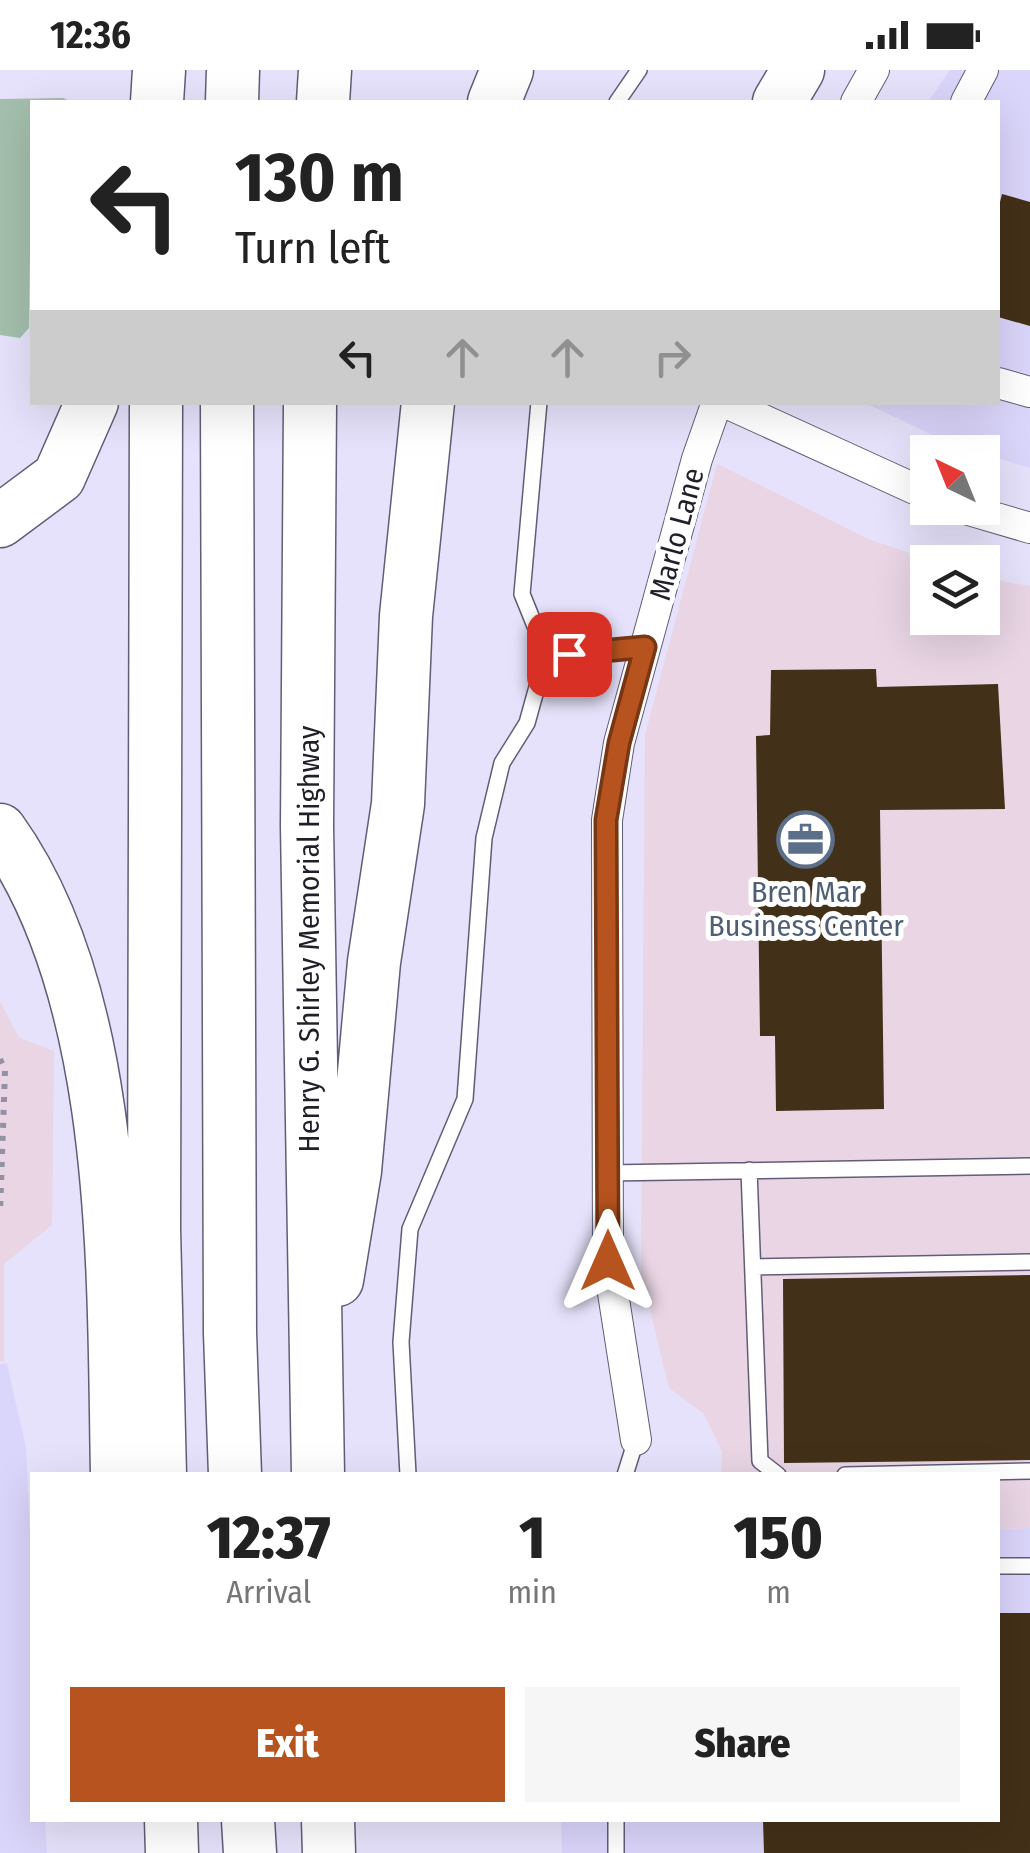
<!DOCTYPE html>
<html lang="en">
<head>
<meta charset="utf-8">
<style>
  body { margin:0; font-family:"Fira Sans Condensed",sans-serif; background:#f6f6f6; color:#222; height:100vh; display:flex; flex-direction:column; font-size:38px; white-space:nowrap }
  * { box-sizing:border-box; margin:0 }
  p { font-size:32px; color:#767676 }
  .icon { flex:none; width:55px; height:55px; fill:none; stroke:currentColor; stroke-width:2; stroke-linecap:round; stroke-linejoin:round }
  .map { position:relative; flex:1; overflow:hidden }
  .drawer { position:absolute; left:30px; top:1402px; width:970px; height:350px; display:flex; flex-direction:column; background:#fff; border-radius:0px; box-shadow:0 10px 40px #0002 }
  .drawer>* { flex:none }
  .top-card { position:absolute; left:30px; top:30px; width:970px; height:305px; border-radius:0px; box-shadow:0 10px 40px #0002; background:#fff; color:#222; overflow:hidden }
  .needle { width:65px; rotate:317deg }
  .buttons { position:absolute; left:910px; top:365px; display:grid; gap:20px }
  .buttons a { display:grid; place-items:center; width:90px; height:90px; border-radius:0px; background:#fff; box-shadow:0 10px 40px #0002; font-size:50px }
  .pin { position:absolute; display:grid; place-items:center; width:85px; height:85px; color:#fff; margin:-42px; border-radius:20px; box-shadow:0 5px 15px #0006 }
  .me { position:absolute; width:110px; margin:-55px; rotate:0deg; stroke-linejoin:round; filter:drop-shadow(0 0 8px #0008) }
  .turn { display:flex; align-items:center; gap:35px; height:210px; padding:0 40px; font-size:45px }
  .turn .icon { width:130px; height:130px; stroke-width:2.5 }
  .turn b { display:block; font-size:70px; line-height:85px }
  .lanes { display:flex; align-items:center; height:95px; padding:0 40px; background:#0003; justify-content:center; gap:50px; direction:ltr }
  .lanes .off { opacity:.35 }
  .eta { display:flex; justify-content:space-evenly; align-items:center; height:170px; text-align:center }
  .eta b { font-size:60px; font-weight:800; line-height:70px }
  .action { display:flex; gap:20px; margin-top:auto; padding:20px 40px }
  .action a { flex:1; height:115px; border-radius:0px; background:#b7531e; color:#fff; font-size:40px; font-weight:800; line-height:115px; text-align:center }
  .action a+a { background:#f6f6f6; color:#222 }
  .status { display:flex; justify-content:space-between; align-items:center; height:70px; padding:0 50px; background:#fff; direction:ltr }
  .status svg { height:28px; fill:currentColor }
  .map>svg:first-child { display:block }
</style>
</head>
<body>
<div class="status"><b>12:36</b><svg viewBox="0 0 49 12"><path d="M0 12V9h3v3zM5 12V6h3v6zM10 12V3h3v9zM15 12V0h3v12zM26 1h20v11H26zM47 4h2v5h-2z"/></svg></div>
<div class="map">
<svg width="1030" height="1783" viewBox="0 0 1030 1783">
  <rect width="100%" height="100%" fill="#e6e2fb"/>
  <path fill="#dad5fa" d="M950,0H1030V398L949,373L865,333L998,332V32H928Z
    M0,1294H7L26,1378L32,1507V1750H45L47,1783H0Z
    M1030,1458V1783H562L561,1750H998V1459Z"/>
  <path fill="#e9d5e4" d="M717,394L868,469L937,492H928V548H982L983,508L1030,516V1458L998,1459V1405H721L722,1382L704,1344L669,1318L641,1203L645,665Z
    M0,931L19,968L54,981L52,1155L4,1194V1291H0Z"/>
  <path fill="#a4bfad" d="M63,28L72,32H32L29,258L20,268L0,265V29Z"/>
  <path fill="#433018" d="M1002,124L1030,132V256L998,247V140Z
    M876,599L877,617L998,614L1005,739L880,740L884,1039L776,1041L775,966H760L756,666L770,665L771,600Z
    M1030,1205V1390L784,1393L783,1209Z
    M998,1543H1030V1783H764L763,1750H998Z"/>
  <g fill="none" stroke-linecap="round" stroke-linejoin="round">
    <defs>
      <path id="service" d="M617,32L639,0
        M539,332L522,524L550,593
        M749,1100L760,1391L778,1405
        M608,1103L1030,1096
        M755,1197L1030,1192
        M408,1405L401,1272L410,1159L465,1029L484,768L502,693L527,653L537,617L550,593L569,583L645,577
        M625,1405L636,1370
        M845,1405L1030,1401
        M998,1496H1030
        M616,1750V1783"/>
      <path id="minor" d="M856,32L874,0
        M966,32L983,0
        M998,313L1030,322
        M724,332L928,425
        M962,438L1030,458
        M636,1370L608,1191L607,750L619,673L697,389L717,332"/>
      <path id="motorway" d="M157,32L159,0
        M232,32L233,0
        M323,32L325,0
        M494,32L507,0
        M779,32L798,0
        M156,332L154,1159L160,1405
        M227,332L230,1263L235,1405
        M310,332L307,756L318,1405
        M0,451L59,407L92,332
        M0,760C121,928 113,1207 117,1405
        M337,1210L355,1101L374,892L398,734L406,546L428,332
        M171,1750L172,1783
        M248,1750L250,1783
        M328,1750L329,1783"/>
    </defs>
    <use href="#service" stroke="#625d77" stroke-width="18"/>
    <use href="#minor" stroke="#625d77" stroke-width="32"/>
    <use href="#motorway" stroke="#625d77" stroke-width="55"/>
    <path stroke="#9491a4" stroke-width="6" stroke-dasharray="5 8" stroke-linecap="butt" d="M0,989L5,1001L0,1143"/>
    <use href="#service" stroke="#fff" stroke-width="15"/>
    <use href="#minor" stroke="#fff" stroke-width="30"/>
    <use href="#motorway" stroke="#fff" stroke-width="52"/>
  </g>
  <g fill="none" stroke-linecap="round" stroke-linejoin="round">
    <defs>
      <path id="route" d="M569,584L645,577L619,673L606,750L608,1191"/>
    </defs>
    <use href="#route" stroke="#773614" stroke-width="25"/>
    <use href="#route" stroke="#b7531e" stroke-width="18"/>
  </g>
  <defs>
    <symbol id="office-ring" viewBox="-11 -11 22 22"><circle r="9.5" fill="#fff" stroke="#5c6f8a" stroke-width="1.5"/><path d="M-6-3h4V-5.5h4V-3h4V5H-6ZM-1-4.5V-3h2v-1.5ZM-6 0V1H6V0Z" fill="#5c6f8a"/></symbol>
  </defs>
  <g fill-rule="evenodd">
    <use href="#office-ring" x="774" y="738" width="63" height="63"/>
  </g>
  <g text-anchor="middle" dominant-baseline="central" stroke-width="10" stroke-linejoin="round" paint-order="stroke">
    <g font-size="30" fill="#201e29" stroke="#fff">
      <text transform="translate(677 464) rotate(-75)">Marlo Lane</text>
      <text transform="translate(309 869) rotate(-90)">Henry G. Shirley Memorial Highway</text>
    </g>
    <g font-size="30" fill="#4e5e75" stroke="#fff">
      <text x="806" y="822">Bren Mar<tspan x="806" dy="34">Business Center</tspan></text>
    </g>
  </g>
</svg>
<div class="buttons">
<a><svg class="needle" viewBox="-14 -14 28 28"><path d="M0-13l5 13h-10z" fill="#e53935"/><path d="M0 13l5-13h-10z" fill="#767676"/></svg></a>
<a><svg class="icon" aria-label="layers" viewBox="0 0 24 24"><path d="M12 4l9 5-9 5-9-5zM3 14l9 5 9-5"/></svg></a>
</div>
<div class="pin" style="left:569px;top:584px;background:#d93025"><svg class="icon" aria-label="arrive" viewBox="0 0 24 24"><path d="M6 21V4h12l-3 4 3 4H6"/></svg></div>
<svg class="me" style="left:608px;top:1191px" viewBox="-20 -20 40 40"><path d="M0-17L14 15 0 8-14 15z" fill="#b7531e" stroke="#fff" stroke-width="4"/></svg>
<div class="top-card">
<div class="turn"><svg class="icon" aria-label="left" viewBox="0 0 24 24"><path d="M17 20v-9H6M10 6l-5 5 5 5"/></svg><div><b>130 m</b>Turn left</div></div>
<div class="lanes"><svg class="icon" aria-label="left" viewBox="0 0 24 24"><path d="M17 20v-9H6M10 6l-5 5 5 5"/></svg><svg class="icon off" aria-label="ahead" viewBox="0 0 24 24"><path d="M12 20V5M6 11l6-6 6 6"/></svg><svg class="icon off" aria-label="ahead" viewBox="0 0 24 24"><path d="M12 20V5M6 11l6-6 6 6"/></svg><svg class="icon off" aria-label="right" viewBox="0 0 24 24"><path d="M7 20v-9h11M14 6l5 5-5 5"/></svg></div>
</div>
<section class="drawer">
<div class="eta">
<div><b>12:37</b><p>Arrival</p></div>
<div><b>1</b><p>min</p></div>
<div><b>150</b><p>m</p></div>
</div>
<div class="action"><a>Exit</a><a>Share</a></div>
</section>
</div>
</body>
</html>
